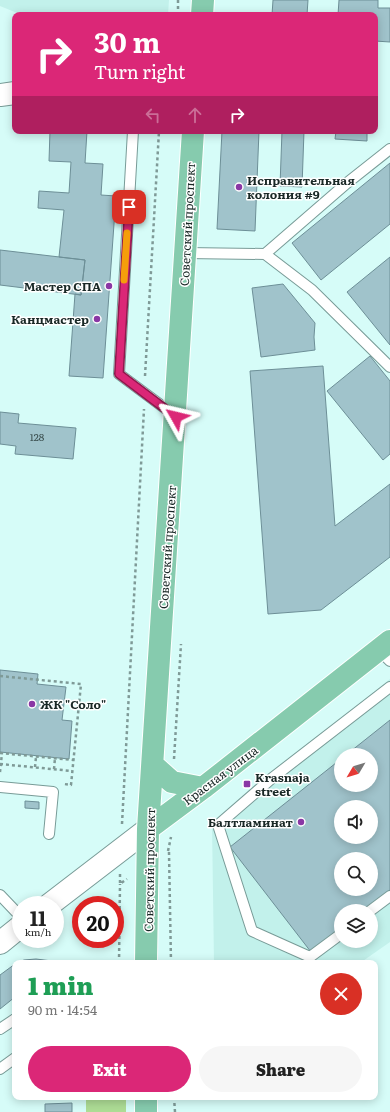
<!DOCTYPE html>
<html lang="en">
<head>
<meta charset="utf-8">
<style>
  body { margin:0; font-family:Literata,serif; background:#f6f6f6; color:#222; height:100vh; display:flex; flex-direction:column; font-size:15px; white-space:nowrap }
  * { box-sizing:border-box; margin:0 }
  p { font-size:13px; color:#767676 }
  .icon { flex:none; width:22px; height:22px; fill:none; stroke:currentColor; stroke-width:2; stroke-linecap:round; stroke-linejoin:round }
  .map { position:relative; flex:1; overflow:hidden }
  .sheet { position:absolute; left:12px; top:960px; width:366px; height:140px; display:flex; flex-direction:column; background:#fff; border-radius:8px; box-shadow:0 2px 10px #0003 }
  .sheet>* { flex:none }
  .guide { position:absolute; left:12px; top:12px; width:366px; height:122px; border-radius:8px; box-shadow:0 2px 10px #0003; background:#db2777; color:#fff; overflow:hidden }
  .needle { width:26px; rotate:232deg }
  .fabs { position:absolute; left:334px; top:748px; display:grid; gap:8px }
  .fabs a { display:grid; place-items:center; width:44px; height:44px; border-radius:50%; background:#fff; box-shadow:0 2px 10px #0003; font-size:20px }
  .speed { position:absolute; left:12px; top:896px; display:flex; gap:8px; font-size:20px; font-weight:700; text-align:center }
  .speed>* { display:grid; place-content:center; width:52px; height:52px; border-radius:50%; background:#fff; box-shadow:0 2px 10px #0003; line-height:1 }
  .speed small { font-size:10px; font-weight:400 }
  .speed .limit { border:6px solid #d22; background:#fff; color:#111 }
  .pin { position:absolute; display:grid; place-items:center; width:34px; height:34px; color:#fff; margin:-17px; border-radius:8px; box-shadow:0 2px 6px #0006 }
  .me { position:absolute; width:44px; margin:-22px; rotate:307deg; stroke-linejoin:round; filter:drop-shadow(0 0 3px #0008) }
  .turn { display:flex; align-items:center; gap:14px; height:84px; padding:0 16px; font-size:18px }
  .turn .icon { width:52px; height:52px; stroke-width:2.5 }
  .turn b { display:block; font-size:28px; line-height:34px }
  .lanes { display:flex; align-items:center; height:38px; padding:0 16px; background:#0003; justify-content:center; gap:20px; direction:ltr }
  .lanes .off { opacity:.35 }
  .round { display:grid; place-items:center; flex:none; width:42px; height:42px; border-radius:21px; background:#f6f6f6 }
  .headline { display:flex; align-items:center; justify-content:space-between; height:68px; padding:0 16px }
  h1 { font-size:24px; font-weight:800; line-height:30px; color:#1e9e55 }
  .button { display:flex; gap:8px; margin-top:auto; padding:8px 16px }
  .button a { flex:1; height:46px; border-radius:24px; background:#db2777; color:#fff; font-size:16px; font-weight:800; line-height:46px; text-align:center }
  .button a+a { background:#f6f6f6; color:#222 }
  .map>svg:first-child { display:block }
</style>
</head>
<body>
<div class="map">
<svg width="390" height="1112" viewBox="0 0 390 1112">
  <rect width="100%" height="100%" fill="#d6fcf8"/>
  <path fill="#c2f1eb" fill-rule="evenodd" d="M0,0H169L168,15H22L0,6Z
    M390,679V942L360,963H214L212,824L301,750ZM341,755H371V785H341ZM341,807H371V837H341ZM341,859H371V889H341ZM341,911H371V941H341Z"/>
  <path fill="#addc95" d="M86,1097H126V1112H86Z"/>
  <path fill="#a0c3cb" stroke="#6d8f97" fill-rule="evenodd" d="M273,0H308L307,15H272Z
    M339,0H378V8H390V42L375,41V15H338Z
    M50,131H87L85,163L103,164L101,195L116,196L103,378L69,376L75,294L81,295L85,260L59,257L64,210L38,208L39,191L69,193L71,162L49,161Z
    M222,131H259L255,231L217,229Z
    M282,131H304L302,187L280,186Z
    M336,131H367V141L335,139Z
    M390,163V224L321,280L292,243Z
    M0,250L85,260L81,295L0,285Z
    M390,257V345L347,292Z
    M283,284L315,323L314,337L315,350L261,357L252,288Z
    M370,356L390,381V454L383,460L327,391Z
    M323,366L335,526L390,484V557L321,610L268,614L250,371Z
    M0,412L19,414L18,423L76,428L73,459L15,454L16,446L0,444Z
    M0,670L38,674L37,684L66,687L62,720L72,721L69,759L0,752Z
    M390,720V890L363,911H341V928L311,952L230,847L341,759V785H371V755H346ZM341,807H371V837H341ZM341,859H371V889H341Z
    M25,801L39,802V809L25,808Z
    M36,959L60,962V963H16L24,960Z
    M15,964V997L0,1009V975Z
    M72,1103V1112H45V1104Z"/>
  <g fill="none" stroke-linecap="round" stroke-linejoin="round">
    <defs>
      <path id="service" d="M133,131L119,374L174,415
        M186,253L265,254L312,290L390,367
        M265,254L347,183L390,149
        M379,650L390,661
        M0,787L53,792L49,834
        M0,895L21,917
        M370,911L390,896
        M341,934L310,957L252,931L218,825L271,779L390,687
        M0,1029L15,1019
        M0,1069L15,1058"/>
      <path id="tertiary" d="M0,95L15,93
        M49,905L148,829
        M0,943L21,926"/>
      <path id="primary" d="M202,15L203,0
        M153,765L172,782L203,788
        M148,829L203,788L390,641
        M146,963L148,829L193,131
        M146,1097V1112"/>
    </defs>
    <use href="#service" stroke="#789b97" stroke-width="12"/>
    <use href="#tertiary" stroke="#789b97" stroke-width="24"/>
    <use href="#primary" stroke="#fff" stroke-width="24"/>
    <path stroke="#7f9a97" stroke-width="2.5" stroke-dasharray="3 3" stroke-linecap="butt" d="M178,15V0
      M145,376L159,131
      M0,676L81,684L71,785L64,784
      M0,753L73,760
      M174,759L181,644
      M0,764L72,771
      M35,767L36,757
      M54,769L55,758
      M0,772L2,753
      M122,824L144,409
      M168,851L171,837
      M169,852L171,963
      M120,874V884L127,879
      M119,963L120,884
      M174,1097L175,1112"/>
    <use href="#service" stroke="#fff" stroke-width="10"/>
    <use href="#tertiary" stroke="#fff" stroke-width="22"/>
    <use href="#primary" stroke="#86cbae" stroke-width="22"/>
  </g>
  <g fill="none" stroke-linecap="round" stroke-linejoin="round">
    <defs>
      <path id="route" d="M129,207L119,374L176,417"/>
    </defs>
    <use href="#route" stroke="#8e194d" stroke-width="10"/>
    <use href="#route" stroke="#db2777" stroke-width="7"/>
    <path stroke="#f59e0b" stroke-width="7" d="M124,280L127,233"/>
  </g>
  <g fill="#8a37a5" stroke="#fff" stroke-width="1.5">
    <circle cx="239" cy="187" r="4"/>
    <circle cx="109" cy="286" r="4"/>
    <circle cx="97" cy="319" r="4"/>
    <circle cx="32" cy="704" r="4"/>
    <rect x="243" y="780" width="8" height="8" rx="2"/>
    <circle cx="301" cy="822" r="4"/>
  </g>
  <g text-anchor="middle" dominant-baseline="central" stroke-width="3" stroke-linejoin="round" paint-order="stroke">
    <g font-size="10" fill="#3b4f4f">
      <text x="37" y="436">128</text>
    </g>
    <g font-size="12" font-weight="bold" fill="#192826" stroke="#fff" text-anchor="start">
      <text x="247" y="180">Исправительная<tspan x="247" dy="14">колония #9</tspan></text>
      <text x="101" y="286" text-anchor="end">Мастер СПА</text>
      <text x="89" y="319" text-anchor="end">Канцмастер</text>
      <text x="40" y="704">ЖК "Соло"</text>
      <text x="255" y="777">Krasnaja<tspan x="255" dy="14">street</tspan></text>
      <text x="293" y="822" text-anchor="end">Балтламинат</text>
    </g>
    <g font-size="12" fill="#192826" stroke="#fff">
      <text transform="translate(187 224) rotate(-87)">Советский проспект</text>
      <text transform="translate(167 547) rotate(-86)">Советский проспект</text>
      <text transform="translate(220 775) rotate(-37)">Красная улица</text>
      <text transform="translate(149 870) rotate(-89)">Советский проспект</text>
    </g>
  </g>
</svg>
<div class="fabs">
<a><svg class="needle" viewBox="-14 -14 28 28"><path d="M0-13l5 13h-10z" fill="#e53935"/><path d="M0 13l5-13h-10z" fill="#767676"/></svg></a>
<a><svg class="icon" aria-label="sound" viewBox="0 0 24 24"><path d="M4 9h4l5-4v14l-5-4H4zM17 9q2 3 0 6"/></svg></a>
<a><svg class="icon" aria-label="search" viewBox="0 0 24 24"><circle cx="10" cy="10" r="6"/><path d="M15 15l6 6"/></svg></a>
<a><svg class="icon" aria-label="layers" viewBox="0 0 24 24"><path d="M12 4l9 5-9 5-9-5zM3 14l9 5 9-5"/></svg></a>
</div>
<div class="speed"><div>11<small>km/h</small></div><div class="limit">20</div></div>
<div class="pin" style="left:129px;top:207px;background:#d93025"><svg class="icon" aria-label="arrive" viewBox="0 0 24 24"><path d="M6 21V4h12l-3 4 3 4H6"/></svg></div>
<svg class="me" style="left:176px;top:417px" viewBox="-20 -20 40 40"><path d="M0-17L14 15 0 8-14 15z" fill="#db2777" stroke="#fff" stroke-width="4"/></svg>
<div class="guide">
<div class="turn"><svg class="icon" aria-label="right" viewBox="0 0 24 24"><path d="M7 20v-9h11M14 6l5 5-5 5"/></svg><div><b>30 m</b>Turn right</div></div>
<div class="lanes"><svg class="icon off" aria-label="left" viewBox="0 0 24 24"><path d="M17 20v-9H6M10 6l-5 5 5 5"/></svg><svg class="icon off" aria-label="ahead" viewBox="0 0 24 24"><path d="M12 20V5M6 11l6-6 6 6"/></svg><svg class="icon" aria-label="right" viewBox="0 0 24 24"><path d="M7 20v-9h11M14 6l5 5-5 5"/></svg></div>
</div>
<section class="sheet">
<div class="headline"><div><h1>1 min</h1><p>90 m · 14:54</p></div><a class="round" style="background:#d93025;color:#fff"><svg class="icon" aria-label="close" viewBox="0 0 24 24"><path d="M6 6l12 12M18 6L6 18"/></svg></a></div>
<div class="button"><a>Exit</a><a>Share</a></div>
</section>
</div>
</body>
</html>
